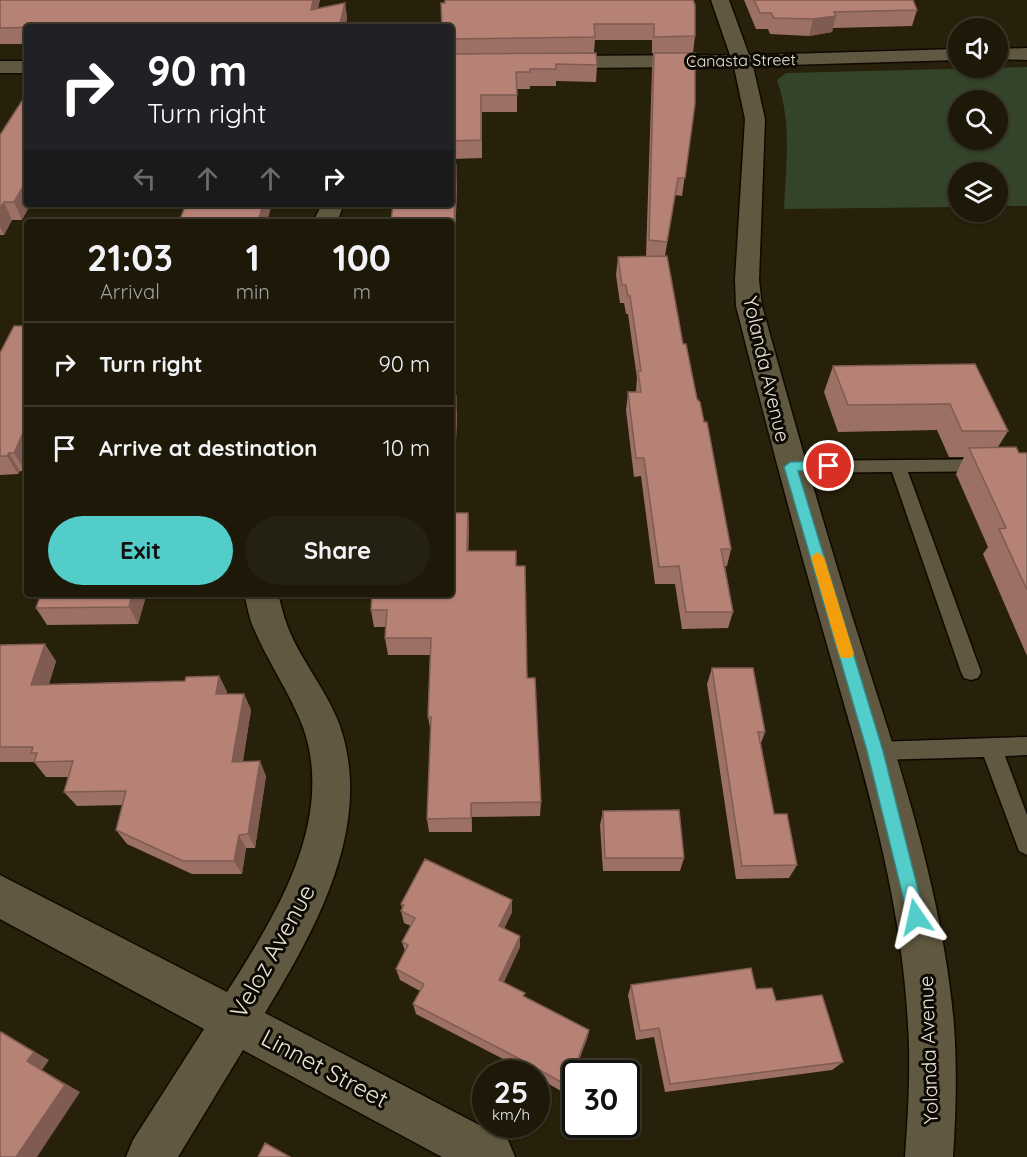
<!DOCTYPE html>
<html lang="en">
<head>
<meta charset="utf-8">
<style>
  body { margin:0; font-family:Quicksand,sans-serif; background:#252112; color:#f1f3f6; height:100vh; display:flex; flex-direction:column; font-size:22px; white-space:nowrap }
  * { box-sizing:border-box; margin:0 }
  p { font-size:20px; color:#a0a09c }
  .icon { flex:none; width:33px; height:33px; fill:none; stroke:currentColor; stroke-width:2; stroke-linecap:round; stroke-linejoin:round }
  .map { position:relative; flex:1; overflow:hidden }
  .details { position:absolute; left:24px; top:219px; width:430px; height:378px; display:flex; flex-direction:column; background:#1d1808; border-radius:6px; box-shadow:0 2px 4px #0004,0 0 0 2px #3b3729 }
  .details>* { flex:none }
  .top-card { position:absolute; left:24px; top:24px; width:430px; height:183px; border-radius:6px; box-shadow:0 2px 4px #0004,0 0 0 2px #3b3729; background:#202124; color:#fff; overflow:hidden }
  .fabs { position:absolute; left:948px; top:18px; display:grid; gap:12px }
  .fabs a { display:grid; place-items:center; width:60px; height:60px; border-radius:50%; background:#1d1808; box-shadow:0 2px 4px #0004,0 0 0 2px #3b3729; font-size:30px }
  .speed { position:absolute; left:472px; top:1060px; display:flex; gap:12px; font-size:30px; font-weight:700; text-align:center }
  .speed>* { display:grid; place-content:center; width:78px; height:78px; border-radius:50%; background:#1d1808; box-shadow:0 2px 4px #0004,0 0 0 2px #3b3729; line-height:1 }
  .speed small { font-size:15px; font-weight:400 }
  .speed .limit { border:3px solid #111; border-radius:9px; background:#fff; color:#111 }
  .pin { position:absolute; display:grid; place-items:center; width:51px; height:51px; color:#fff; margin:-26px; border:3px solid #fff; border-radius:50%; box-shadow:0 2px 6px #0007 }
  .me { position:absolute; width:66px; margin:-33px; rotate:349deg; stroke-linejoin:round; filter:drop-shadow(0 0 4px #0008) }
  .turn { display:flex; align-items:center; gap:21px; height:126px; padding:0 24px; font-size:27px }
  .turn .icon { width:78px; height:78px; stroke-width:2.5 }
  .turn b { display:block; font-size:42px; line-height:51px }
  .lanes { display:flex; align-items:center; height:57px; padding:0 24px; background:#0003; justify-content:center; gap:30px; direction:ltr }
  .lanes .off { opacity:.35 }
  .eta { display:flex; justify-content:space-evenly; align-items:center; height:102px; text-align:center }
  .eta b { font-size:36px; font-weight:700; line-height:42px }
  .button { display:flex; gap:12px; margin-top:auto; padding:12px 24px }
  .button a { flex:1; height:69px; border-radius:36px; background:#53cdc9; color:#111; font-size:24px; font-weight:700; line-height:69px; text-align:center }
  .button a+a { background:#252112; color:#f1f3f6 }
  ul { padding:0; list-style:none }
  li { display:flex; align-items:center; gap:18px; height:84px; padding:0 24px; border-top:2px solid #3b3729 }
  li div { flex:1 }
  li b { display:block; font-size:22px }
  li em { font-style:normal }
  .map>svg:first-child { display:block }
</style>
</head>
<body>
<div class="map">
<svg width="1027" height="1157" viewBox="0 0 1027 1157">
  <rect width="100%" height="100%" fill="#27200a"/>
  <path fill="#34442a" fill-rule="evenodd" d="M1027,67V206H998V172H958V207L784,209C786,164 792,123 777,80L786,73ZM958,100H998V140H958Z"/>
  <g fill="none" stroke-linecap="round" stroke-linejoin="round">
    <defs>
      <path id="lane" d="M1027,459V471L908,472L981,672L978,678L971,680L964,678L961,672L892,472L791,473L785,471L783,467L785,463L791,461Z
        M1027,737V755L1005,756L1027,815V855L1019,851L984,757L875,760L868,758L865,751L868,744L875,742Z"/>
      <path id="street" d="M711,0H729L749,55L958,49V60L753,66L765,119L759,280L762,306C791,410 820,513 852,616C894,749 942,885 954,1025C957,1069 956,1113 953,1157H905C908,1113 911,1070 908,1025C901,885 856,748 818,613C789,511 762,409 736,306L735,280L745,119L734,67L552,68L545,66L543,62L545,58L552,56L730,55Z
        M1027,48V60L998,59V49Z
        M0,61H27V73H0Z
        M322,204H344L337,222H313Z
        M244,594H278C281,604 283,615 287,625C300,660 327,690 340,726C374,826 316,929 265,1013L508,1140L515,1157H442L243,1050L178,1157H126L133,1140L204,1029L0,919V875L227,992C275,916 336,821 303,727C290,693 268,662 254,629C249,618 247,605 244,594Z"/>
    </defs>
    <use href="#lane" stroke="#100900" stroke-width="3"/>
    <use href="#street" stroke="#100900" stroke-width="3"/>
    <use href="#lane" fill="#605840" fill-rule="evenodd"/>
    <use href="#street" fill="#605840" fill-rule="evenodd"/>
  </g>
  <path fill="#9d7065" d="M0,0H320L318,8L345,3L347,19L345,27H27V44H0Z
    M693,0L695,36L693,53L695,104L682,196L675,195L665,256L683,344L731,549L727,566H725L733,612L728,628L682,629L675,584H655L641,476L634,477L626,410L628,392H636L637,378L628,314H626L624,303H620L616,275L618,257L646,256L652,70L653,53H652V40H595L594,53L597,65L596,82L556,81V86H530V89H517V112H482V158L452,159V27Z
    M744,0H913L917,10L912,26L833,28L832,32L809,36L770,34L768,29H756Z
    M0,135L22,220H12L4,235H0Z
    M457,183L454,273H452V222Z
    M27,326V466L25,471H20L18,474L0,475V353Z
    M975,364L1008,431L998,447L1019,453H1027V656L983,554L988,547L956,474L964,457H949L937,430L838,432L824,392L833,366Z
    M452,396L457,414L455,467H452Z
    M468,513L469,531L468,551L516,566L541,802L540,816L472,817V832H429L427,819L431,733L428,717L430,655H388L385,638L386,627H374L371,610Z
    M41,594H175L174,595L146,596L138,624L47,625L36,608Z
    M0,645L56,661L49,684L185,681L219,676L227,692L226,694H244L251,710L243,761L266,776L255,848H246L242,874H192L127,844L116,830L123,805L77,806L64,792L69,777H46L34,762H0Z
    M712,668L765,732L761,743L774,814L797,865L789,878L736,879L707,684Z
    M603,811L684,858L680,871H603L600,825Z
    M512,900V912L504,928L520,947L503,983L525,993L524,997L589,1030L587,1039L566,1094L537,1077V1074H532L416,1014L413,1004L420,991L400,980L396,969L405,951L402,942L411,926L404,923L401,911L402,908L401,904Z
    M631,985L756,989L776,1001L843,1062L832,1070L665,1092L654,1037L636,1040L628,995Z"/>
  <path fill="#7f5b52" d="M313,0H320L313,26L311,10Z
    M345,3L347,19L345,27H339Z
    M836,16L832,32L809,36L813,19Z
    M456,165L457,183L454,273L453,255Z
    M27,179V204H31L22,220L14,202Z
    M4,202L12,220L4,235L0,227V209Z
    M263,204H272L267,222H258Z
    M456,396L457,414L455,467L454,449Z
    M27,424V466L25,471L14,453Z
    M9,453L20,471L18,474L7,456Z
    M468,513L469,531L468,568L467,551Z
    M132,594H145L146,596L138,624L129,607Z
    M45,644L56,661L43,701L31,685Z
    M219,676L227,692L224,710L216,694Z
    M244,694L251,710L240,776L232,762Z
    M260,761L266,776L255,848L248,834Z
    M471,803L472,817V832L471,818Z
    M239,835L246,848L242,874L234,861Z
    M512,900V912L500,938L499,926Z
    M520,936V947L500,991L499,980Z
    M589,1030L587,1039L566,1094L568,1086Z
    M1,1032L49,1060L42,1070L80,1092L37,1157H16L27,1061Z"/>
  <path fill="#b68275" stroke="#7f5b52" stroke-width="1.5" d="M0,0H313L311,10L345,3L339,27H286L287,24L180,26L179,27H76V26L0,28Z
    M445,0H693L695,5V36L654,37V24H594L595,37L452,39V27H442L441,3H445Z
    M754,0H913L917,10L834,12L836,16L813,19L774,18L771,13H760Z
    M596,53L597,65L556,64V69H530V72H516L517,95H481V140L452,141V54Z
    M654,53H695V104L685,178H678L667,242L649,240Z
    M27,93V179L14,202H4L0,209V135Z
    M452,165H456L453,255H452V222H391L393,204H452Z
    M186,204H263L258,222H179Z
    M667,256L683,344H686L697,399L700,402L704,422H707L731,549H721L733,612H686L679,566L659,567L644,458H636L628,392H641L638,371H641L630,296H628L626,285H622L618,257Z
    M14,326H27V424L14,453H9L7,456H0V353Z
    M975,364L1008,431H962L950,404L848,405L833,366Z
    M452,396H456L454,449H452Z
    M1016,447L1019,453H1027V590L999,529L1006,528L969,448Z
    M452,513H468L467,551H516V566H525L527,678H535L541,802L471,803V818L427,819L431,717H428L431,638H385L387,610H371L372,594H452Z
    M41,594H132L129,607L36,608Z
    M45,644L31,685L185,681L186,677L219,676L216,694H244L232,762L260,761L248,834L239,835L234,861H183L116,830L126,791L64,792L73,761L34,762L37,753H31L33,747H0V645Z
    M712,668H753L765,732H758L774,814H787L797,865L742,866Z
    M679,810L684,858H605L603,811Z
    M425,859L512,900L499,926L520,936L499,980L525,993L523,996L589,1030L568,1086L520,1059L413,1004L424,984L396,969L408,945L402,942L415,918L401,911L404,905L401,904Z
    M751,968L756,989L772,988L776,1001L822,995L843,1062L670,1084L659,1028L640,1031L631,985Z
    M1,1032L34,1052L27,1061L65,1085L16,1157H0V1033Z
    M265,1143L290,1157H258Z"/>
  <path fill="#53cdc9" stroke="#368583" stroke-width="1.5" d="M829,461L835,466L833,469L798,471L883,751L925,917L923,923L916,926L910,923L908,917L867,751L784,467L790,462Z"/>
  <path fill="#f59e0b" d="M817,552L824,557L854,654L851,658H841L839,654L811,557Z"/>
  <g text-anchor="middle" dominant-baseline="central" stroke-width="6" stroke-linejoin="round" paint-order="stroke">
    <g font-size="16" fill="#e8e3d6" stroke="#0d0a03">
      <text transform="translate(741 60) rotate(-1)">Canasta Street</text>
    </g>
    <g font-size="20" fill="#e8e3d6" stroke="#0d0a03">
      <text transform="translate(767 369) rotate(77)">Yolanda Avenue</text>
      <text transform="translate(928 1050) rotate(-92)">Yolanda Avenue</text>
    </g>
    <g font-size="24" fill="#e8e3d6" stroke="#0d0a03">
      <text transform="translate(272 951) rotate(-61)">Veloz Avenue</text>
      <text transform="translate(325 1068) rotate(28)">Linnet Street</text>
    </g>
  </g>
</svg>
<div class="fabs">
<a><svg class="icon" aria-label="sound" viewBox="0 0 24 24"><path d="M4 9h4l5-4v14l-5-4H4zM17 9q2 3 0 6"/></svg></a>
<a><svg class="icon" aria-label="search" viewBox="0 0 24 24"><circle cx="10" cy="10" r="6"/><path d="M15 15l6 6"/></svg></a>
<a><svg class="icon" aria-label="layers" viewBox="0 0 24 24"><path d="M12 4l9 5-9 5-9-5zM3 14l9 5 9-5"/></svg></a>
</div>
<div class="speed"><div>25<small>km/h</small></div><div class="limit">30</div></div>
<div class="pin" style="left:829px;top:466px;background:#d93025"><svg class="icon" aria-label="arrive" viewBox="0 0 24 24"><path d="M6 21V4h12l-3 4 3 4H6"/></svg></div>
<svg class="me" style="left:916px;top:917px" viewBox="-20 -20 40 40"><path d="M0-17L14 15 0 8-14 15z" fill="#53cdc9" stroke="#fff" stroke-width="4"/></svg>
<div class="top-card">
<div class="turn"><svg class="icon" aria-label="right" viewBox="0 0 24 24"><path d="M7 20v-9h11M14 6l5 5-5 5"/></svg><div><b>90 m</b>Turn right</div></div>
<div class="lanes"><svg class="icon off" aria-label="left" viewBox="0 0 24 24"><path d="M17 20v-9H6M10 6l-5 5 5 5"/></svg><svg class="icon off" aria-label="ahead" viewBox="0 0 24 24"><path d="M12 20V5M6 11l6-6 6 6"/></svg><svg class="icon off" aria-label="ahead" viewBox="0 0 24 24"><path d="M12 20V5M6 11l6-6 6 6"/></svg><svg class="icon" aria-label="right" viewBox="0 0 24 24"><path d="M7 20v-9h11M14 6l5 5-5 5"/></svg></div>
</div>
<section class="details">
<div class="eta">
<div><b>21:03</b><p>Arrival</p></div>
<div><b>1</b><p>min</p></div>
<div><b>100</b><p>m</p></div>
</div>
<ul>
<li><svg class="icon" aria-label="right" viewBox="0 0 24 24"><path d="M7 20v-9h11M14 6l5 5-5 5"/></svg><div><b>Turn right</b></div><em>90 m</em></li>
<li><svg class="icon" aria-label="arrive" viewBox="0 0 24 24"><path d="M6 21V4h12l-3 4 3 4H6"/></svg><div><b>Arrive at destination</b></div><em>10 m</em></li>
</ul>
<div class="button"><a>Exit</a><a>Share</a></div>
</section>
</div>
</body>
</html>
